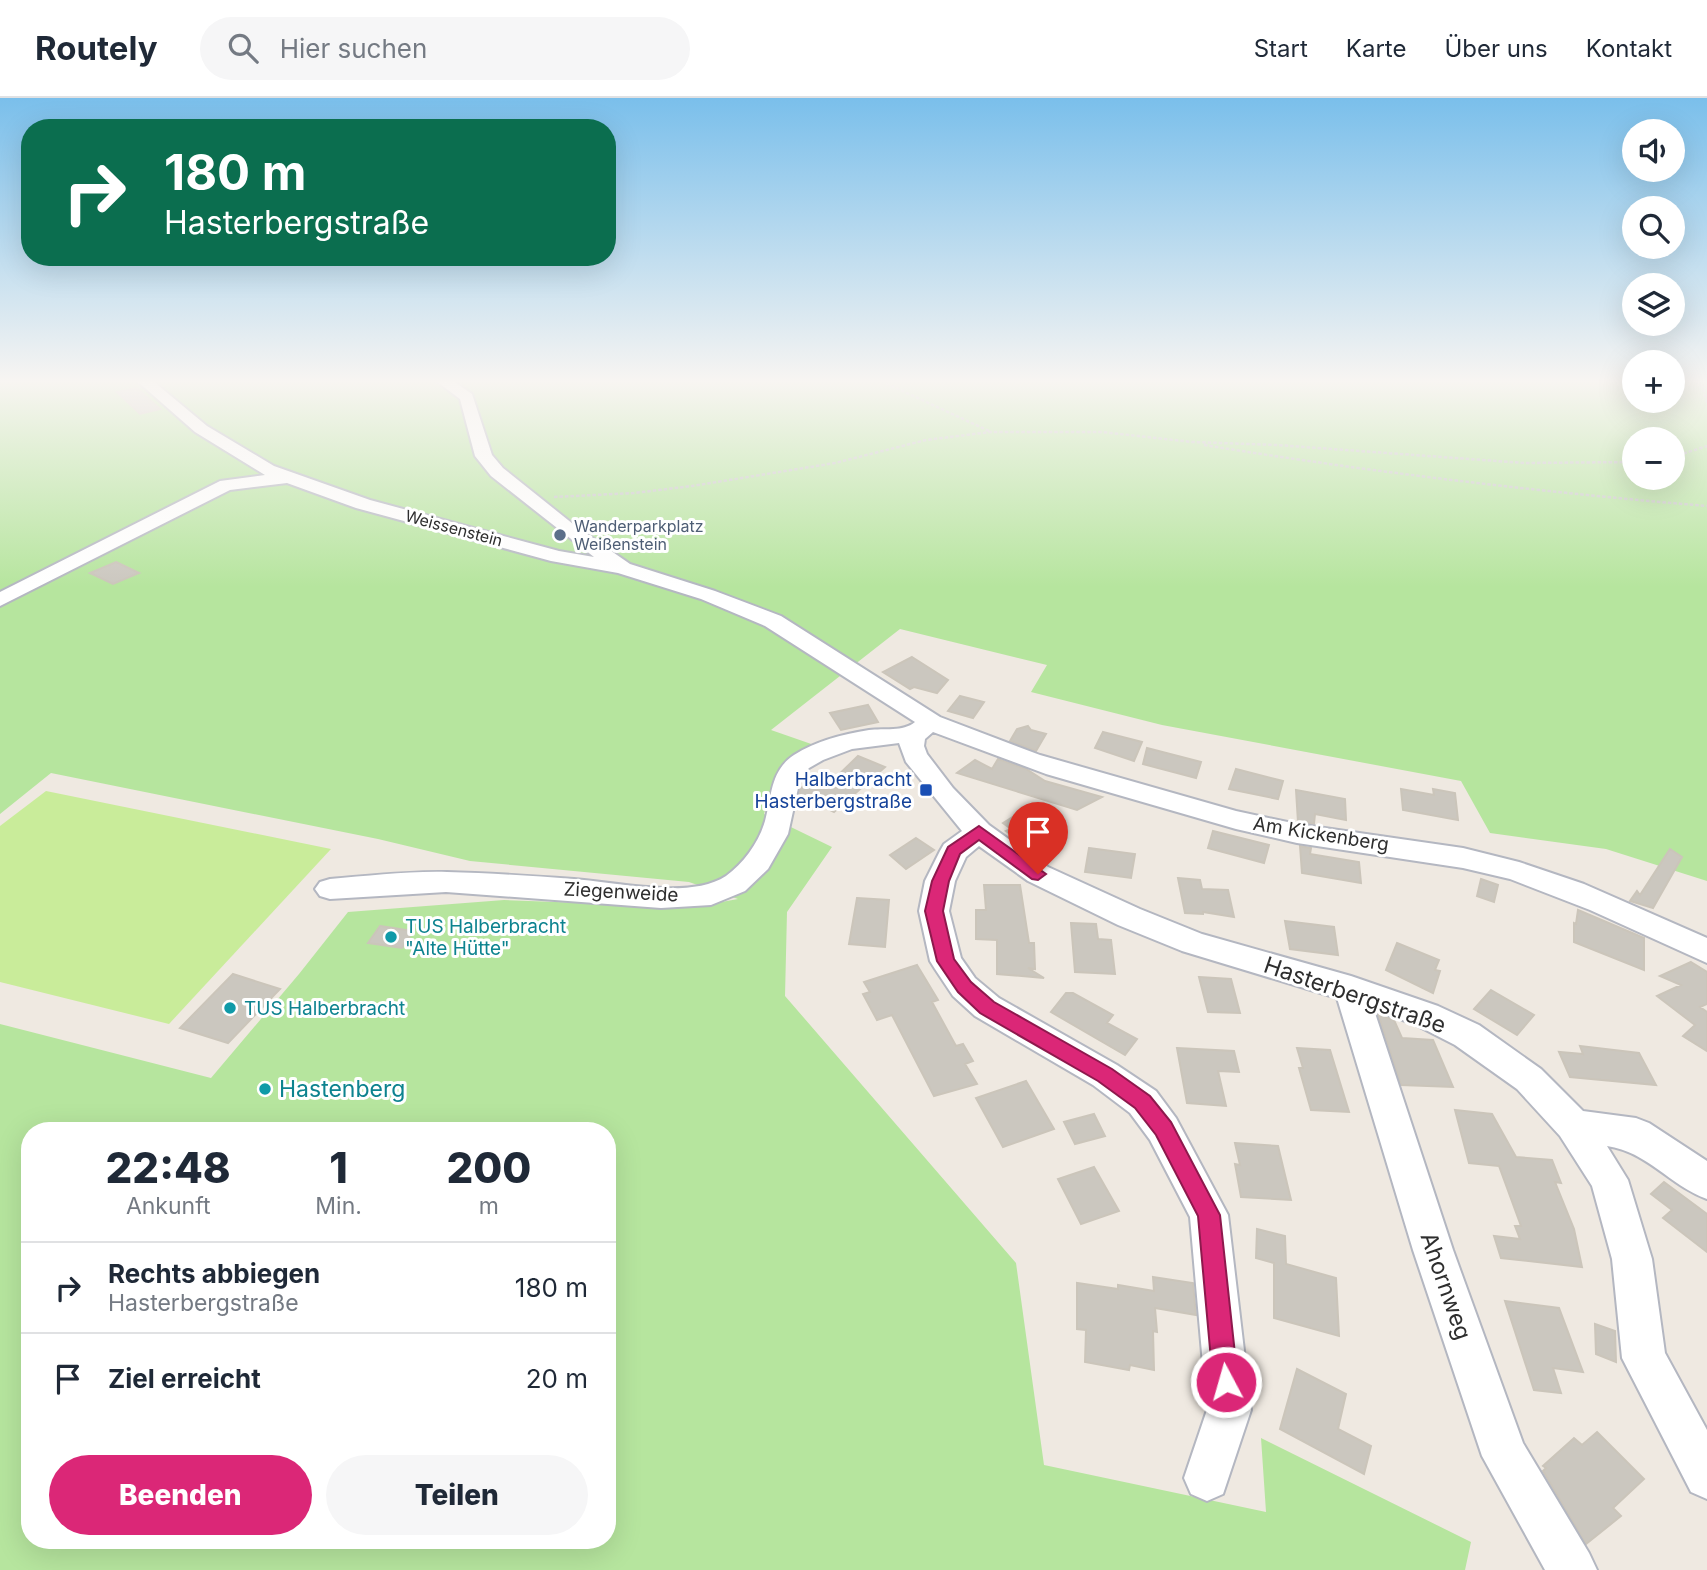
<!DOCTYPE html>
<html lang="de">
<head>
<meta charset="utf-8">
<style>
  body { margin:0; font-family:Inter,sans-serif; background:#f6f6f7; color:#1f2937; height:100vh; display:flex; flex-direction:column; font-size:26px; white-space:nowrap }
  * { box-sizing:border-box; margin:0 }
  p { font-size:23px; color:#747a83 }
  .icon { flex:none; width:38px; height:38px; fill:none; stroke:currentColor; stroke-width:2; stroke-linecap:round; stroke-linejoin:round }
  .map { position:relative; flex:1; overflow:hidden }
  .side { position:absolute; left:21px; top:1024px; width:595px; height:427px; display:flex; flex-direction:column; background:#fff; border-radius:28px; box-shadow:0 7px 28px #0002 }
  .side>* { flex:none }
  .hud { position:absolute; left:21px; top:21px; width:595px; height:147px; border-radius:28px; box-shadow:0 7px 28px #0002; background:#0b6e4f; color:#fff; overflow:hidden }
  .buttons { position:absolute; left:1622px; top:21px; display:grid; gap:14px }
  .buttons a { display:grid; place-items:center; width:63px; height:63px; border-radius:50%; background:#fff; box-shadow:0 7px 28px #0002; font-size:35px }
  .pin { position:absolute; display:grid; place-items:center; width:60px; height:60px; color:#fff; margin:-72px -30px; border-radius:50% 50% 50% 0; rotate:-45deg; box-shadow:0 0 7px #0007 }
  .pin .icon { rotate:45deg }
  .me { position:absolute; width:77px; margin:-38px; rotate:354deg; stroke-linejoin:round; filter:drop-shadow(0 0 5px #0008) }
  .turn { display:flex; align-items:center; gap:24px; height:147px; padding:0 28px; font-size:32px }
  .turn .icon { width:91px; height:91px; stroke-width:2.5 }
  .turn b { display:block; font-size:49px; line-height:60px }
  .eta { display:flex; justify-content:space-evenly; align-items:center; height:119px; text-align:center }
  .eta b { font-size:42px; font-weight:800; line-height:49px }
  .button { display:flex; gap:14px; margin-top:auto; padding:14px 28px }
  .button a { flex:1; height:80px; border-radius:42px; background:#db2777; color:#fff; font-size:28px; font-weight:800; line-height:80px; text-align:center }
  .button a+a { background:#f6f6f7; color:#1f2937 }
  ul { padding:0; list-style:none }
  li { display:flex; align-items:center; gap:21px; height:91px; padding:0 28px; border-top:2px solid #e0e1e3 }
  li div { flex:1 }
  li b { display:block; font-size:26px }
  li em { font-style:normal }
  header { display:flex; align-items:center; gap:42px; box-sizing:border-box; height:98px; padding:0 35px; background:#fff; border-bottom:2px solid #e0e1e3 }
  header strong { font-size:33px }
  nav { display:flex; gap:38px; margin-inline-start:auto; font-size:24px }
  .search { width:490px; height:63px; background:#f6f6f7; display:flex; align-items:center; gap:18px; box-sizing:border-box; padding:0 24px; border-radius:38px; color:#747a83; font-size:26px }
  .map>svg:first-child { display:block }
</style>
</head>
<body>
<header>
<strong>Routely</strong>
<div class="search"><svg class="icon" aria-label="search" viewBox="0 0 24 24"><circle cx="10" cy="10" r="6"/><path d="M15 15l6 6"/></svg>Hier suchen</div>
<nav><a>Start</a><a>Karte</a><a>Über uns</a><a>Kontakt</a></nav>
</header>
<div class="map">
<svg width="1707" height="1472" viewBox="0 0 1707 1472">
  <rect width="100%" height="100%" fill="#efe9e1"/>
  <path fill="#b6e59e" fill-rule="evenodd" d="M0,283H1634V303H1673V283H1707V783L1606,751L1490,735L1461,683L1162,627L1031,594L1047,567L900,531L771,632L817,648L775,677L764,716L832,749L787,814L785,898L1016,1165L1044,1367L1266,1414L1261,1340L1471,1444L1465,1472H0V926L211,980L299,876L348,814L504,802L694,809L738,801L689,784L470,763L378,741L51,675L0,716ZM1634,341H1673V380H1634ZM30,1032H607V1442H30Z"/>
  <path fill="#c9ec9a" d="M46,693L331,751L169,926L0,884V728Z"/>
  <path fill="#cbc7bf" stroke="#cbc5ba" stroke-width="2" d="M137,290L160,311L140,316L117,294Z
    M116,464L139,475L113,486L90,475Z
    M912,559L948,582L937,595L914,589L910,591L883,574Z
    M960,598L984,604L973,620L948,613Z
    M868,607L878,624L841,632L830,615Z
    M1028,628L1031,632L1046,636L1036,653L1010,643L1017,631Z
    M1103,634L1142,644L1134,663L1095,650Z
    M1147,650L1201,664L1196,680L1143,666Z
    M858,658L885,669L834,714L799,696L801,690L814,680L828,687Z
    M998,661L1026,671L1045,683L1102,699L1077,712L957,675L975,662L992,671Z
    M1236,671L1283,683L1278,701L1229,691Z
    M1401,691L1434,697L1433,691L1455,695L1458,722L1403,712Z
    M1296,692L1345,701L1346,722L1315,716L1314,726L1298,724Z
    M1024,712L1044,726V735L1025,746L1006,733L1011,731L1003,725Z
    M1213,733L1269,747L1264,765L1208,750Z
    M916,740L934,752L906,771L890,757Z
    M1300,748L1311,750L1310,756L1359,764L1361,785L1302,775Z
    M1089,750L1135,756L1131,780L1085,774Z
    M1670,751L1682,759L1653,810L1630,803L1637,793L1640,797Z
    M1178,780L1200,782L1202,791L1228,792L1234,819L1203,814V816L1185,815Z
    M1481,781L1498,787L1494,804L1477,798Z
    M984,787H1020L1029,845H1034L1035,871L1028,870L1044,880L997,876V842L976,841V812H986Z
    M857,800L889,802L885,849L849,846Z
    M1578,812L1644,840V872L1574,844V825L1576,826Z
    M1285,823L1334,829L1338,857L1290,851Z
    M1071,825L1096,826L1098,841L1111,842L1115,876L1075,874Z
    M380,828L413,833L402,850L368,845Z
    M1397,845L1439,862L1435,872L1440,873L1433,895L1386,872Z
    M1691,864L1707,874V906L1700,909L1707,914V953L1683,938L1695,927L1657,898L1681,887L1660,878Z
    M917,867L938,902L932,904L956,948L963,946L973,963L965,966L977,986L934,998L892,917L877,922L863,896L870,894L864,884Z
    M233,876L280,891L228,945L180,930Z
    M1199,879L1231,881L1240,915L1208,914Z
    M1491,892L1534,917L1517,937L1474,911Z
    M1066,895H1073L1113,917L1107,925L1137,941L1125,957L1051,914Z
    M1378,916L1394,922L1402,940L1433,942L1453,989L1401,987Z
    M1580,948L1639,955L1656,987L1570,979L1559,954L1583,956Z
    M1177,950L1234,953L1239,974L1218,973L1226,1008L1187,1005Z
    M1297,950L1330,952L1349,1014L1311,1012L1299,970H1303Z
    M1026,983L1054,1031L1003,1049L976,1000Z
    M1455,1012L1492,1016L1516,1059L1552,1062L1561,1085L1555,1084L1574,1131L1582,1169L1501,1160L1494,1138L1520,1141L1515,1128H1521L1499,1068L1469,1065Z
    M1094,1016L1105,1038L1075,1046L1064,1024Z
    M1235,1045L1278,1048L1291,1102L1241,1099L1235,1066L1240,1067Z
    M1094,1069L1119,1113L1081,1126L1058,1081Z
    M1664,1084L1707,1116V1154L1663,1120L1672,1112L1651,1096Z
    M1257,1131L1285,1138L1286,1166L1336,1180L1339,1238L1274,1220V1165L1256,1160Z
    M1153,1179L1193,1185L1196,1217L1155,1210L1157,1234L1153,1233L1154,1272L1130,1267L1129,1272L1085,1264L1086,1232L1077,1231V1185L1118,1191V1187L1154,1193Z
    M1505,1203L1559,1210L1583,1274L1553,1270L1561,1295L1534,1292Z
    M1595,1226L1615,1233L1616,1264L1596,1256Z
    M1297,1271L1346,1296L1338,1331L1371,1348L1364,1376L1280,1331Z
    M1597,1334L1644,1381L1613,1410L1621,1418L1586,1446L1543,1373L1546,1370L1543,1368L1574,1340L1582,1347Z"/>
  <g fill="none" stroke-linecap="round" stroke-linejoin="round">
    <defs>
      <path id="minor" d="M137,283H153L207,328L274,368L370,402L559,453L594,459L491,378L475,358L460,301L436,283H453L472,296L492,357L503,370L578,430L630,466L715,493L781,518L940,619L1040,657L1236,713L1297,726L1463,750L1519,764L1584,786L1707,840V865L1590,812L1510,781L1463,770L1297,745L1236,731L1046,676L933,634L925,641L924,648L927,656L953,690L989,727L1048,769L1140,811L1202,836L1351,878L1438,908L1479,927L1541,971L1583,1013L1636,1020L1649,1025L1707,1063V1101C1669,1087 1648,1054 1607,1048L1628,1082L1652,1161L1665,1255L1707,1332V1401L1691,1394L1622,1260L1612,1161L1592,1088L1560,1038L1517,991L1455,947L1414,926L1374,912L1453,1152L1523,1345L1589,1455L1597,1472H1545L1482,1358L1413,1152L1337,900L1182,853L1118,827L1028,783L979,748L966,759L955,783L949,813L961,860L975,880L999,900L1117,967L1156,993L1176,1020L1228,1117L1251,1312L1223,1396L1207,1403L1191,1396L1184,1380L1207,1312L1190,1119L1150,1042L1130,1015L1093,987L975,918L953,898L935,871L930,863L919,813L925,783L940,753L944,746L962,733L906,664L899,645L852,651L823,662L809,670L800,681L788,736L768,771L745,793L711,807L661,810L446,794L330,801L320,798L315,791L320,784L330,781C369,778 408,773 447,774C489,775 532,778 574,781C615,784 690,802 726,778C744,765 759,744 765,723C772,698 770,673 794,657C816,643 843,636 869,632C884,630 903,634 915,624L765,528L701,501L618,475L551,463L356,410L287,385L230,392L0,508V494L220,383L265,377L195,334Z"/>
    </defs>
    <use href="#minor" stroke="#b4b7c1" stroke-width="4"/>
    <path stroke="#c9c9c9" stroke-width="2.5" stroke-dasharray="3.5 2" stroke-linecap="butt" d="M881,283L989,333
      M1696,283L1703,289L1707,305
      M1204,347C1371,374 1539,394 1707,408
      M1673,359L1707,348
      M554,399L634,395L692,388L835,365L926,342L990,334H1102L1192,344L1277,347L1524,365L1634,364"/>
    <use href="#minor" fill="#fff" fill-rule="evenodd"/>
  </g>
  <linearGradient id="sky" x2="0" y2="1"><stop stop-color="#7abfeb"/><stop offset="0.58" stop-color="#f8f5f2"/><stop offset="1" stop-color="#f8f5f2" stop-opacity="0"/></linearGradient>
  <rect width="1707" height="489" fill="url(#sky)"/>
  <path fill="#db2777" stroke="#8e194d" stroke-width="2" d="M979,728L1046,776L1038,782L1032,781L979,742L960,756L949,783L943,813L954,861L971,884L994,904L1112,971L1150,998L1171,1024L1220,1117L1238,1284L1235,1293L1226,1297L1217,1293L1213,1284L1198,1118L1156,1037L1135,1010L1098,983L980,915L958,894L937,863L925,813L932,783L948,749Z"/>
  <circle fill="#5c6f8a" stroke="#fff" stroke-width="2.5" cx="560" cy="437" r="7"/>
  <rect fill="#1a4fb4" stroke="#fff" stroke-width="2.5" x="919" y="685" width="14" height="14" rx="3.5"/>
  <g fill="#0f9aa8" stroke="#fff" stroke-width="2.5">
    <circle cx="391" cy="839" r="7"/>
    <circle cx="230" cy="910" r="7"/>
    <circle cx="265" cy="991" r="7"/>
  </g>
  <g text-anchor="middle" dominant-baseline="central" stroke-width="6" stroke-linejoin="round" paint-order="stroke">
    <g font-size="16" fill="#4e5e75" stroke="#fff" text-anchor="start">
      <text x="574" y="428">Wanderparkplatz<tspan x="574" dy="18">Weißenstein</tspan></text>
    </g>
    <g font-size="16" fill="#2e2e2e" stroke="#fff">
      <text transform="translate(454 430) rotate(15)">Weissenstein</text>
    </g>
    <g font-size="19" fill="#164399" stroke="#fff" text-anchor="end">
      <text x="912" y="681">Halberbracht<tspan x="912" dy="22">Hasterbergstraße</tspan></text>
    </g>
    <g font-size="19" fill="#2e2e2e" stroke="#fff">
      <text transform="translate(1321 736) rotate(9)">Am Kickenberg</text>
      <text transform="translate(621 794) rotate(3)">Ziegenweide</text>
    </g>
    <g font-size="19" fill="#0d838f" stroke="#fff" text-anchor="start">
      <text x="405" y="828">TUS Halberbracht<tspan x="405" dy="22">"Alte Hütte"</tspan></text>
      <text x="244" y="910">TUS Halberbracht</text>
    </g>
    <g font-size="23" fill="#2e2e2e" stroke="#fff">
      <text transform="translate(1355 897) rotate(19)">Hasterbergstraße</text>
      <text transform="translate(1446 1188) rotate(71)">Ahornweg</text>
    </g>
    <g font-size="23" fill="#0d838f" stroke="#fff" text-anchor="start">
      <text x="279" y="991">Hastenberg</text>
    </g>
  </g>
</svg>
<div class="buttons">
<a><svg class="icon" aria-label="sound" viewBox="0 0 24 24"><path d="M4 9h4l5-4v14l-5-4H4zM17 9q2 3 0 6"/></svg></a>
<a><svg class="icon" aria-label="search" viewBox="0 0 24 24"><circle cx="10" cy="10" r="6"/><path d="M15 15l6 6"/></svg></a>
<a><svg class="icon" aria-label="layers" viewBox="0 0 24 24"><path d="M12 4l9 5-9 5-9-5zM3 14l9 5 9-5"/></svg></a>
<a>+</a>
<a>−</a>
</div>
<div class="pin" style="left:1038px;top:776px;background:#d93025"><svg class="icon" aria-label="arrive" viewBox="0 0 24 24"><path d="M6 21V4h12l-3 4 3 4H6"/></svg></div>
<svg class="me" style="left:1226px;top:1284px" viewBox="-20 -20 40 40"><circle r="17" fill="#db2777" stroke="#fff" stroke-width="3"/><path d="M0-11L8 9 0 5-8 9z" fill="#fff"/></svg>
<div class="hud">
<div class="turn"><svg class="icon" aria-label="right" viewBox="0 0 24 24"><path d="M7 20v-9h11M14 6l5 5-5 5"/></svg><div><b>180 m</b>Hasterbergstraße</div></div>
</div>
<section class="side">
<div class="eta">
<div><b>22:48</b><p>Ankunft</p></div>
<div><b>1</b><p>Min.</p></div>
<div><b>200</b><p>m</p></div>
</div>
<ul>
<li><svg class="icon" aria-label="right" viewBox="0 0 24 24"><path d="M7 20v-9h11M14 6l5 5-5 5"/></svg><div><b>Rechts abbiegen</b><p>Hasterbergstraße</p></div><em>180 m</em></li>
<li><svg class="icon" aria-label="arrive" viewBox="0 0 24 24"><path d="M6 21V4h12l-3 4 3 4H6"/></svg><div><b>Ziel erreicht</b></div><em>20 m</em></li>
</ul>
<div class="button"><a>Beenden</a><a>Teilen</a></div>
</section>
</div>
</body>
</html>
